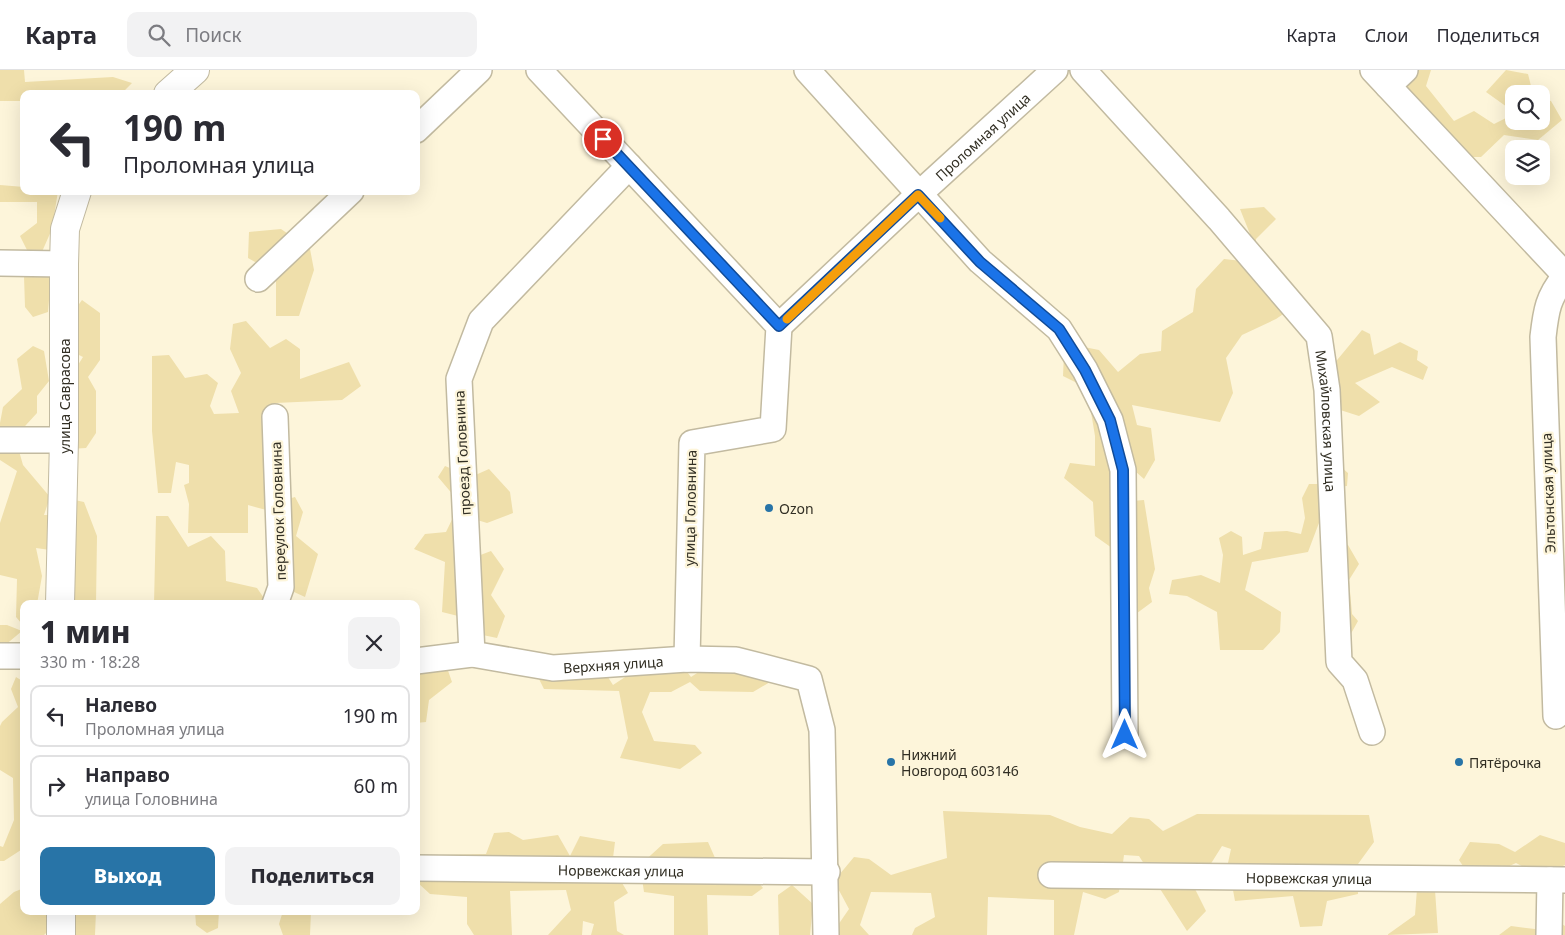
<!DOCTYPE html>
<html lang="ru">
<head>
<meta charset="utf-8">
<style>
  body { margin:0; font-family:"Noto Sans",sans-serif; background:#f2f2f3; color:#2b2b33; height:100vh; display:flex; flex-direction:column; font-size:19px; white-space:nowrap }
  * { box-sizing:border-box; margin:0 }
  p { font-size:16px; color:#7c7c81 }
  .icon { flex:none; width:28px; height:28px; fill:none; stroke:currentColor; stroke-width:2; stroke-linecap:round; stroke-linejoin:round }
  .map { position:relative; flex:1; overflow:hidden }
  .details { position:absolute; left:20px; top:530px; width:400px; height:315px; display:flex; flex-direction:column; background:#fff; border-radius:10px; box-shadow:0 5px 20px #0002 }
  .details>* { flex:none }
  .hud { position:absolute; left:20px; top:20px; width:400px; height:105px; border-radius:10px; box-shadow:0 5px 20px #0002; background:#fff; color:#2b2b33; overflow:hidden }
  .controls { position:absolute; left:1505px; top:15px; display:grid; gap:10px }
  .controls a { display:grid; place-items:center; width:45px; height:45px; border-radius:10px; background:#fff; box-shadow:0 5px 20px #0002; font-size:25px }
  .pin { position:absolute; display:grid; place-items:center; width:42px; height:42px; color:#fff; margin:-21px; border:2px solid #fff; border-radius:50%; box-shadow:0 1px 5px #0007 }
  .me { position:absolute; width:55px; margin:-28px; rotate:0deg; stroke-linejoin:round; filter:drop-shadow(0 0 4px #0008) }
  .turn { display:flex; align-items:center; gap:18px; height:105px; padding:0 20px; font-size:22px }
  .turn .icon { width:65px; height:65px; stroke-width:2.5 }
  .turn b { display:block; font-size:35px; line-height:42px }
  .round { display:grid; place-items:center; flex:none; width:52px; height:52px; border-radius:10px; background:#f2f2f3 }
  .overview { display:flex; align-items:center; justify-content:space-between; height:85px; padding:0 20px }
  h1 { font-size:30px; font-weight:800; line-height:38px }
  .button { display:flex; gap:10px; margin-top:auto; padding:10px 20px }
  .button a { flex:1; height:58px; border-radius:10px; background:#2874a7; color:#fff; font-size:20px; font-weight:800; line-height:58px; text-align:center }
  .button a+a { background:#f2f2f3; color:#2b2b33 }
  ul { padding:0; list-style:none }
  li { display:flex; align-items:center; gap:15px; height:62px; margin:0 10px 8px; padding:0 10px; border:2px solid #e1e1e2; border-radius:10px }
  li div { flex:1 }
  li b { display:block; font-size:19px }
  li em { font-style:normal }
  header { display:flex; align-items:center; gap:30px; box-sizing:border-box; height:70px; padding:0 25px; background:#fff; border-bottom:1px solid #e1e1e2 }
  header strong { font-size:24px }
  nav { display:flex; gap:28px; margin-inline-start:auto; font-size:18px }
  .search { width:350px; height:45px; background:#f2f2f3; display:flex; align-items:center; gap:12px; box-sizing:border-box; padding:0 18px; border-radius:10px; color:#7c7c81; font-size:19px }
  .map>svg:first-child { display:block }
</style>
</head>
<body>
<header>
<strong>Карта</strong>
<div class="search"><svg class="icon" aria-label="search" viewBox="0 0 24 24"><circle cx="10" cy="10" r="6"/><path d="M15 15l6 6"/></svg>Поиск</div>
<nav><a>Карта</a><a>Слои</a><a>Поделиться</a></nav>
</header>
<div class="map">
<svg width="1565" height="865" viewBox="0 0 1565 865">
  <rect width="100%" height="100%" fill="#fdf5da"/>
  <path fill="#efdfab" d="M0,0H24L25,12L113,7L132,13L121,24H24V31H0Z
    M1406,0H1431L1426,16L1454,51L1474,41L1494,54L1514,44V51H1541V29L1551,31L1562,50L1538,70L1504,65L1481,87H1462L1404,14Z
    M1506,0L1528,4L1533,24H1514V42L1486,22Z
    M0,115L24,117V121H58L52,159L41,184L27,180L20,166L37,153V132H0Z
    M1264,137L1276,149L1256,169V202L1298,234L1276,249L1242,265L1226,288L1233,323L1220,352L1132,335L1137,355L1151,358L1155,390L1144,409L1127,394L1119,432L1144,430L1155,499L1149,518L1152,532L1129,549V490L1095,466L1093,432L1064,408L1070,393L1095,396V366L1087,318L1063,306L1064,284L1079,276L1099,280L1118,302L1140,284L1161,281L1162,261L1193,242L1196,219L1224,189L1242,191L1250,164L1240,139Z
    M281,159L310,179L314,200L299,246H276V204L248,188L249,162Z
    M0,188L51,206L48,242L33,247L25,237L24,206L0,207Z
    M82,230L100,243V290L88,307L96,321V363L86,378L70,379L61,322L83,287L69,280V248Z
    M246,251L270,278L286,269L300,279V309L349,292L361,316L342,330L275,333L281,355L270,441L248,435V463H188L189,434L184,415L189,413V395L176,392L171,423H158L152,361V286L169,285L185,308L207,304L218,313L210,336L214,344L239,343L231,321L241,303L230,279L233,254Z
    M1362,260L1370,264L1374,285L1400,272L1418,281L1417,290L1428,297L1423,310L1392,297L1355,313L1380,332L1359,346L1334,338L1328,301Z
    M33,276L44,281L49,311L37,326V343L15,367L23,395L50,427L44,445H58L70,429L84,432L97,466L96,534H65L57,481L36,478L42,506L37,534H24V554H22L16,547L17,509L0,505V453L17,401L0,390V353L3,337L22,319L17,289Z
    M1334,391L1348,403L1347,416L1324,418L1325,437L1308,482L1252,492L1245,520L1281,542L1280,562L1263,580H1220L1217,542L1187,526L1169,524L1172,510L1201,505L1220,513L1223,485L1219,468L1231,461L1242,467L1243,485L1261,479L1264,462L1287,461L1301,464L1305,448L1302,428L1309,414H1322Z
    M445,396L471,407L489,399L510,422L513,443L487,453L461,445L462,492L491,481L504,499L491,525L505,546L497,568L478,564L466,548L442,542L445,492L414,479L425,464L446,462L460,433L438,407Z
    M295,427L303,442L296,466L318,484L305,527L270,511L281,431Z
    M156,446H168L188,477L211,466L225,481L226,511L257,518L268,534H154Z
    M1327,471L1348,475L1359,494L1349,510L1352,544L1358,551L1348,569Z
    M0,555H7L22,561L4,576H0Z
    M445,592L452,612L429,630L426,652L416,653V595Z
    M648,592L681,594L691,607L714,592L777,608L753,622L700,621L690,612L671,622H650L642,642L654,671L695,675L702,683L680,699L620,688L628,668L619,621L544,619L538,607L599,593L613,615Z
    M16,607L24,612V778L4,791H0V776L3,777L14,750L13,708L0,700V656L2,652L18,637L11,619Z
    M943,741L1050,745L1080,757L1112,764L1130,747L1149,749L1163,761L1197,744L1369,745L1374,772L1358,794V824L1327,831L1322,856L1300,857L1293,826L1235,831L1228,793L1231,779L1222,776L1195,819L1206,841L1187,861L1139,786L1124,785L1119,822L1105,829L1083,822L1074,865H1054V830L988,827L987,865H912L915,858L935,847L931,823L871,822L860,855L869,865H839L838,855L849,839L834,811L854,787L869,789L891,805L947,788Z
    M509,762L523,770L558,765L570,786L580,766L615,772L612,796L628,823L614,832L617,861L624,865H591L594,854L583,851L582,865H548L571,840L566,820L510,821L512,865H474L467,854V827L430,824L418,813L440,785L486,784L494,763Z
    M1540,765L1565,773V795L1541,806L1516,793L1490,805H1469L1459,790L1470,772L1499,774L1515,782Z
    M708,772L723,806H753L763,818L752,826L707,825L708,865H674V826L644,822L640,795L663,774Z
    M792,815L813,834L810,865H779L778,825Z
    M24,818V841H55L54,855L44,865H0V834L14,822Z
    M1417,819L1435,820L1438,863L1387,865L1415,845Z
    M60,841H96L95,865H60Z
    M195,841H219L218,858L207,863L196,855Z
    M283,841H311L310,865H283L279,854Z
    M1554,849L1565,856V865H1499L1511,856L1535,859Z"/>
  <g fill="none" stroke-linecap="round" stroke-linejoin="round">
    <defs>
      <g id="minor">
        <path d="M539,0L779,256L773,359L692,373L687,589"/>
        <path d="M807,0L980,191L1059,259L1085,300L1110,350L1123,400L1125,665"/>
        <path id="s1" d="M1083,0L1219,149L1319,266L1327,320L1339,592L1355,610L1372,662"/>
        <path d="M1373,0L1565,205"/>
        <path d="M1388,16L1405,0"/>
        <path d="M416,60L479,0"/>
        <path d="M0,193L64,194"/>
        <path d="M258,209L351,121"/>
        <path id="s2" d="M779,256L918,125L1055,0"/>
        <path d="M0,370H64"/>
        <path d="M275,534L281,517L275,347"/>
        <path d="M472,584L459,309L481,251L629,96"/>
        <path d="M0,586H24"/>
        <path id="s3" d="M416,591L472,584L553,598L687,589L736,590L809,609L822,660L826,865"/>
        <path d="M1556,646L1543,267C1546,240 1548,227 1565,206"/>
        <path id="s4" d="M416,798L827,802"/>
        <path id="s5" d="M1051,805L1565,810"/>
        <path d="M1549,865L1550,810"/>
      </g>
      <g id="tertiary">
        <path d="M168,24L195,0"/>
        <path id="s6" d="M60,534L64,370V194L65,159L77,121"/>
        <path d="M61,865V841"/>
      </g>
    </defs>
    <use href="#minor" stroke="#c2baa0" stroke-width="28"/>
    <use href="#tertiary" stroke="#c2baa0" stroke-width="30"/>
    <use href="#minor" stroke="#fff" stroke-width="25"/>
    <use href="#tertiary" stroke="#fff" stroke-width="28"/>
  </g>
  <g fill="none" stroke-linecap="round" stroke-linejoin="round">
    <defs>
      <path id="route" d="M603,69L779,256L918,125L980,192L1059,259L1085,300L1110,350L1123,400L1125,665"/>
    </defs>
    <use href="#route" stroke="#114b97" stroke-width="12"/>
    <use href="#route" stroke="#1a73e8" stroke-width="9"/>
    <path stroke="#f59e0b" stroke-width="9" d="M787,249L918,125L940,148"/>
  </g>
  <g fill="#2874a7" stroke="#fdf5da" stroke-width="2">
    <circle cx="769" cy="438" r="5"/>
    <circle cx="891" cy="692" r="5"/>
    <circle cx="1459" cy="692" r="5"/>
  </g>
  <g text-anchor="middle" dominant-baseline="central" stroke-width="4.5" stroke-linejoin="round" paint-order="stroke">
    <g font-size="14" fill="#322f24" stroke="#fdf5da">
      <text stroke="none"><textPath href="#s2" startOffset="278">Проломная улица</textPath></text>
      <text stroke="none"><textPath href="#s6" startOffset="208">улица Саврасова</textPath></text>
      <text stroke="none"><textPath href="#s1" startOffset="441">Михайловская улица</textPath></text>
      <text transform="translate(462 383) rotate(-93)">проезд Головнина</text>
      <text transform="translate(1548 423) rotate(-92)">Эльтонская улица</text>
      <text transform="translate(690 438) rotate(-89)">улица Головнина</text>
      <text transform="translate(278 441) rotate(-92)">переулок Головнина</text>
      <text stroke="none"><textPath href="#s3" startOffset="199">Верхняя улица</textPath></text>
      <text stroke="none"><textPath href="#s4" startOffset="205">Норвежская улица</textPath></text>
      <text stroke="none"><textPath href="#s5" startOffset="258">Норвежская улица</textPath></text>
    </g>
    <g font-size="14" fill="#322f24" stroke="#fdf5da" text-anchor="start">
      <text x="779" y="438">Ozon</text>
      <text x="901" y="684">Нижний<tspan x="901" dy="16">Новгород 603146</tspan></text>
      <text x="1469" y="692">Пятёрочка</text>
    </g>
  </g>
</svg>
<div class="controls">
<a><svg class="icon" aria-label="search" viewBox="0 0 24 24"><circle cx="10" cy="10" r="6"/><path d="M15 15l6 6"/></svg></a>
<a><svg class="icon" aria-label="layers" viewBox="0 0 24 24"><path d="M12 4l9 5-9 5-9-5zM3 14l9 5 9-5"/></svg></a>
</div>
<div class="pin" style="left:603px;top:69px;background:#d93025"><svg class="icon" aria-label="arrive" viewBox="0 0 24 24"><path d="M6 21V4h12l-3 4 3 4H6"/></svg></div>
<svg class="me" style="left:1125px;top:665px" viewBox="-20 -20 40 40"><path d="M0-17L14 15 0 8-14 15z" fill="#1a73e8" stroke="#fff" stroke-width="4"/></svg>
<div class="hud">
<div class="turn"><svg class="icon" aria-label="left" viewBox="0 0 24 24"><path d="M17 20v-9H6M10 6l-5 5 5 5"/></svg><div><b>190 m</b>Проломная улица</div></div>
</div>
<section class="details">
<div class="overview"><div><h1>1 мин</h1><p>330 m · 18:28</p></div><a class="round"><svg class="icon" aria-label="close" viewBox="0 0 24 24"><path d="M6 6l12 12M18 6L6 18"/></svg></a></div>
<ul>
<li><svg class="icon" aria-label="left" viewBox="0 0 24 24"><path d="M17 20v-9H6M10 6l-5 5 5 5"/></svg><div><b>Налево</b><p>Проломная улица</p></div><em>190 m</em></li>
<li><svg class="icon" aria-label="right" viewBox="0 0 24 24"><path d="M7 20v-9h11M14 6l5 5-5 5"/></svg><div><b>Направо</b><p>улица Головнина</p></div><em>60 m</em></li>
</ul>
<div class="button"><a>Выход</a><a>Поделиться</a></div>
</section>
</div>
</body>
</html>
